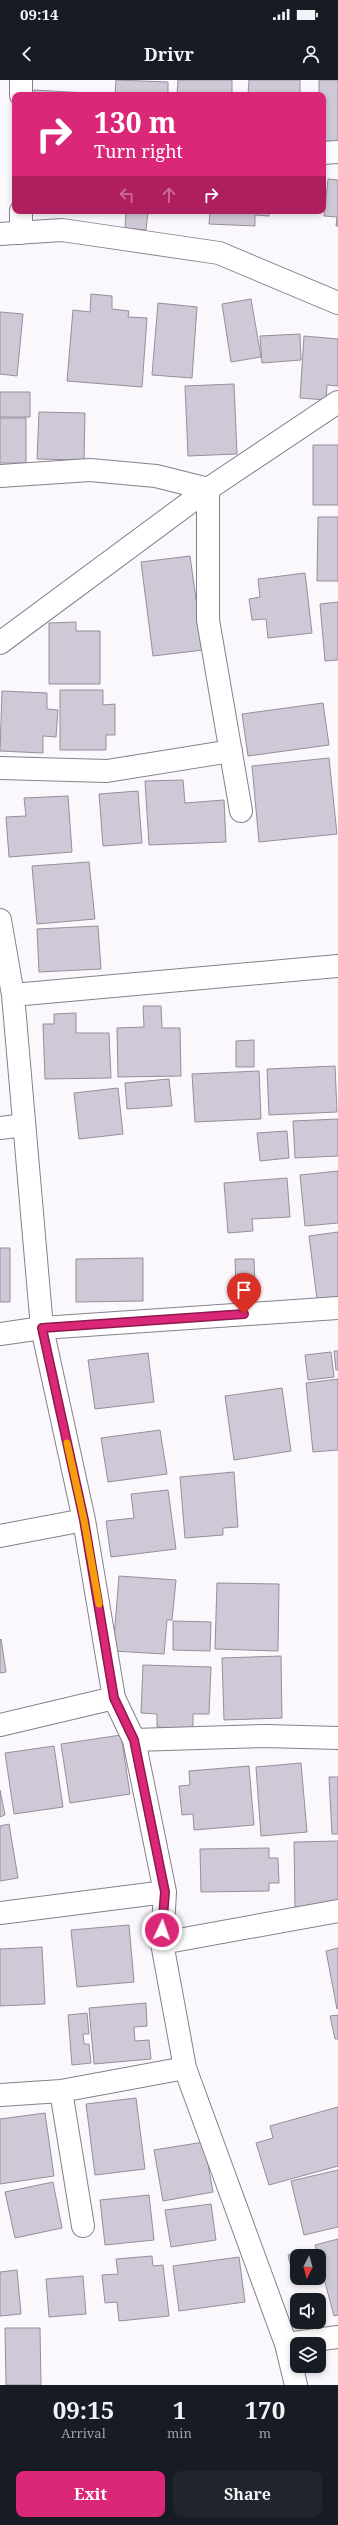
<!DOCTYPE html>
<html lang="en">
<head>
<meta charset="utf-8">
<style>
  body { margin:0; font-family:"Noto Serif",serif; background:#20242c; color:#f1f3f6; height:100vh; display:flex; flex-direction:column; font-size:15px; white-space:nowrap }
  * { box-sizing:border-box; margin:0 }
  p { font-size:13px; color:#9ea1a6 }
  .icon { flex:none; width:22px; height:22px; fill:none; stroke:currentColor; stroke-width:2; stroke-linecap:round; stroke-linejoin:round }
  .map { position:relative; height:2305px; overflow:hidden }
  .drawer { display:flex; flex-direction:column; background:#171b24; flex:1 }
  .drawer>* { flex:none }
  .guide { position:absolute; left:12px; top:12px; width:314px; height:122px; border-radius:8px; box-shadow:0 2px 6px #0003; background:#db2777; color:#fff; overflow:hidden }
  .needle { width:26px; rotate:186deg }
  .tools { position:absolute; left:290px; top:2169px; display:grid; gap:8px }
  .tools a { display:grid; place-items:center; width:36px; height:36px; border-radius:8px; background:#171b24; box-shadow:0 2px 6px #0003; font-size:20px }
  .pin { position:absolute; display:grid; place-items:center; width:34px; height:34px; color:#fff; margin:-41px -17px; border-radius:50% 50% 50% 0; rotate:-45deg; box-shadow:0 0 4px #0007 }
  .pin .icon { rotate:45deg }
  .me { position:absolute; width:44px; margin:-22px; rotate:3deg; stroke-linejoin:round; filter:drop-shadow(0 0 3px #0008) }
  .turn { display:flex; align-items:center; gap:14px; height:84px; padding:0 16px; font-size:18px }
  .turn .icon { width:52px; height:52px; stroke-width:2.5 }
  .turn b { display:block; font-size:28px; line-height:34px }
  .lanes { display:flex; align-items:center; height:38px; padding:0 16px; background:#0003; justify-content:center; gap:20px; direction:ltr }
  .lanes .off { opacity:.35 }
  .eta { display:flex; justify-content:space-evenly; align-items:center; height:68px; text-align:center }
  .eta b { font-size:24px; font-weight:700; line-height:28px }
  .action { display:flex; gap:8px; margin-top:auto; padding:8px 16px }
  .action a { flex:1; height:46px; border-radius:8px; background:#db2777; color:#fff; font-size:16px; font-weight:700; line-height:46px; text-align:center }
  .action a+a { background:#20242c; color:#f1f3f6 }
  .status { display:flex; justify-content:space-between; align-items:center; height:28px; padding:0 20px; background:#171b24; direction:ltr }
  .status svg { height:11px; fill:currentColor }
  header { display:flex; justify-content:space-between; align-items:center; height:52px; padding:0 16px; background:#171b24; font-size:18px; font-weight:700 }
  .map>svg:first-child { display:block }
</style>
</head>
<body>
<div class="status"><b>09:14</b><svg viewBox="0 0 49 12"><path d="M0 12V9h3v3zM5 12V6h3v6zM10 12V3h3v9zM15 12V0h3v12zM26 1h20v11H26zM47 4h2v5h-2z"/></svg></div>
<header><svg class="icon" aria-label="back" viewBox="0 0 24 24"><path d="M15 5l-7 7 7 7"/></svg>Drivr<svg class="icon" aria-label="person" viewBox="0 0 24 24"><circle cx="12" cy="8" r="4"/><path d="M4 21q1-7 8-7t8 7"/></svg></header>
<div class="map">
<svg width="338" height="2305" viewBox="0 0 338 2305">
  <rect width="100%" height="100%" fill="#faf7fd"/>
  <path fill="#cfc9d7" stroke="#958f9c" d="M116,0L168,2V15H115Z
    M178,0H232V15H177Z
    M249,0H300V15H248Z
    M319,0H338V64H323V15H319Z
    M34,10L86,13L34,15Z
    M328,99L338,100V146H336L337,137L324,136Z
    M126,131H148L146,150L125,148Z
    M210,131H269V136L255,135V146L209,144Z
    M91,214L112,216V229L129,231L128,237L147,238L142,307L67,301L73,230L90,232Z
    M251,219L261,277L231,282L222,224Z
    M158,223L197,227L192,298L152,295Z
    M0,232L23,234L17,296L0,294Z
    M300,254L301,280L262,283L260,256Z
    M304,256L338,259V306L327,305L326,320L300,318Z
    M234,304L237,374L188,376L185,306Z
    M0,312H30V337H0Z
    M39,332L85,333L84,380L37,379Z
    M0,338H26V383H0Z
    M313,365H338V425H313Z
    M318,437H338V501H317Z
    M190,476L203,570L153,576L141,482Z
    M305,493L312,553L268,558L266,539L252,540L249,519L260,517L258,499Z
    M338,522V580L325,581L320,524Z
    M76,542V551H100V604H49V543Z
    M60,610H103V625L115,624V655H106V670H60Z
    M2,611L47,613V629L58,630L56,657L43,656V673L0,671Z
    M323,623L329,665L248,676L242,634Z
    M329,678L337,754L259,762L252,686Z
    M183,700L185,723L224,720L226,762L149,765L145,701Z
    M138,711L142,763L103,766L99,714Z
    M68,716L72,772L9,777L6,737L26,736L24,718Z
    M89,782L95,839L37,844L32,786Z
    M98,846L101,889L39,892L37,849Z
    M143,926H161L162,948H180L181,996L118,997L117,948L144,947Z
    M76,933V953H109L111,998L45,999L43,944H54V934Z
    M254,960V987H236V961Z
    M335,986L337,1032L269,1035L267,989Z
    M259,991L261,1039L195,1042L192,994Z
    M169,999L172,1026L127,1029L125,1003Z
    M118,1008L123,1054L79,1059L74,1013Z
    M338,1039V1076L295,1078L293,1041Z
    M287,1051L289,1078L260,1081L257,1053Z
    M338,1091V1143L305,1146L300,1095Z
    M287,1098L290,1137L252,1139L253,1151L228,1153L224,1103Z
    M338,1152V1225L318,1227L309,1156Z
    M0,1168H10V1222H0Z
    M143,1178V1221L76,1222V1179Z
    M235,1179H254L255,1206L236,1207Z
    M334,1271H338V1290H336Z
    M331,1272L334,1297L308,1300L305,1275Z
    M148,1273L154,1322L95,1329L88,1280Z
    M338,1299V1370L313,1372L306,1303Z
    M282,1308L291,1371L234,1380L225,1316Z
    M160,1350L167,1394L108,1402L101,1358Z
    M234,1392L238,1447L223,1448V1455L185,1458L180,1397Z
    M168,1410L176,1469L111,1477L106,1441L134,1438L131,1414Z
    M119,1496L176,1500L172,1540H167L164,1574L113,1571Z
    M217,1503L279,1504L278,1571L215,1569Z
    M173,1541L211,1542L210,1571L173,1570Z
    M1,1559L6,1592L0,1593V1560Z
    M281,1576L282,1638L224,1640L222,1578Z
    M143,1585L211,1587L209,1634H193V1649L157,1647V1634L141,1633Z
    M121,1655L130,1714L70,1723L61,1664Z
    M54,1666L63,1727L14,1734L5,1673Z
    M301,1683L307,1752L261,1756L256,1687Z
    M249,1686L254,1745L194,1750L193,1734L182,1735L179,1706L190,1705L189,1691Z
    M329,1697H338V1754H332Z
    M0,1710L5,1735L0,1737Z
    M9,1744L18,1798L0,1801V1746Z
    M338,1761V1826L295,1827L294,1762Z
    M269,1768V1778H278L279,1803H269V1811L201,1812L200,1769Z
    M129,1845L134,1902L77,1907L71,1850Z
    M42,1867L45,1924L0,1926V1869Z
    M338,1868V1928L337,1929L326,1871Z
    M146,1923L147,1946L134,1947L135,1961L149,1960L151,1979L94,1984L89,1928Z
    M87,1933L89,1954H83L84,1964H89L91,1983L72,1985L68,1935Z
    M338,1935V1959H335L330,1936Z
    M136,2018L145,2089L95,2095L86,2024Z
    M338,2027V2086L269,2105L256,2063L273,2058L270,2046Z
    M45,2033L54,2096L0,2104V2039Z
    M204,2062L213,2112L163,2121L154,2070Z
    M338,2090V2147L304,2155L291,2101Z
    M53,2102L62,2148L15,2158L5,2112Z
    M149,2115L154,2160L105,2165L100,2120Z
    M211,2124L216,2160L171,2167L165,2130Z
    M338,2159V2235L334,2236L315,2165Z
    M311,2170L312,2176H297V2198H301L294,2200L288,2175Z
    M152,2176L153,2186L163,2185L169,2236L119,2241L117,2222L105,2223L102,2195L118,2194L116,2179Z
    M239,2177L245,2222L179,2231L173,2186Z
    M17,2190L21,2234L0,2236V2192Z
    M83,2196L86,2234L49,2237L46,2199Z
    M5,2248H40L41,2305H6Z"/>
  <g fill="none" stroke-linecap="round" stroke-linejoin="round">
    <defs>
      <path id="street" d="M21,15V0
        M323,73L338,72
        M21,131V153
        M0,154L62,150L219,173L338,223
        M0,396L90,390L156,396L208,409V540L241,731
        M0,563L208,409L338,322
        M0,688L107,691L231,671
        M0,840L13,915L42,1248L84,1440L114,1618L134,1660L165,1812L162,1863L185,1988L286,2264L296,2305
        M13,915L338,886
        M0,1048L24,1045
        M0,1254L42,1248L338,1228
        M0,1456L84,1440
        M0,1645L114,1618
        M134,1660L266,1656L338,1658
        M0,1833L165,1812
        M162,1863L338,1831
        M61,2011L83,2146
        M0,2015L61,2011L185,1988
        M286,2264L338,2257"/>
    </defs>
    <use href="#street" stroke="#86808d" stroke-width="24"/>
    <use href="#street" stroke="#fff" stroke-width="22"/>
  </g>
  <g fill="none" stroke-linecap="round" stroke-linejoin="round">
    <defs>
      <path id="route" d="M162,1850L165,1812L134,1660L114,1618L84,1440L42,1248L244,1234"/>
    </defs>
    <use href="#route" stroke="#8e194d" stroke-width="10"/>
    <use href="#route" stroke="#db2777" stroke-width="7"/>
    <path stroke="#f59e0b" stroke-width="7" d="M67,1363L84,1440L99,1524"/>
  </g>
</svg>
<div class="tools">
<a><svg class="needle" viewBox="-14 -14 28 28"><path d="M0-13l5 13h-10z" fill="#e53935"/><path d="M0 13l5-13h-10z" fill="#9ea1a6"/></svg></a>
<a><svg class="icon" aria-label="sound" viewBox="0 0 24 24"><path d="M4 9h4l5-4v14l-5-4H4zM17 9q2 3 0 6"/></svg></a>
<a><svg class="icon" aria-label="layers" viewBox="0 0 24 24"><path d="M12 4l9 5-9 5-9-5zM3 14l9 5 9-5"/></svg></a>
</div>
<div class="pin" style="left:244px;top:1234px;background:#d93025"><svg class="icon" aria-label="arrive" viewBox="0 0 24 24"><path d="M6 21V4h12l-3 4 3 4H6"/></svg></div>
<svg class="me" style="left:162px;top:1850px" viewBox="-20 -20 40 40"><circle r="17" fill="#db2777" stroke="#fff" stroke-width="3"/><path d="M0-11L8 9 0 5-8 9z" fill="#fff"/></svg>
<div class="guide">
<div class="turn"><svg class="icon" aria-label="right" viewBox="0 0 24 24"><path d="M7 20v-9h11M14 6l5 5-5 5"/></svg><div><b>130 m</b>Turn right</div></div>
<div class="lanes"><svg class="icon off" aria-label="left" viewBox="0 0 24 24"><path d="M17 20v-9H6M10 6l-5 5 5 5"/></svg><svg class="icon off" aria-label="ahead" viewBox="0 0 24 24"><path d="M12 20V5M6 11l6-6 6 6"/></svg><svg class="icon" aria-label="right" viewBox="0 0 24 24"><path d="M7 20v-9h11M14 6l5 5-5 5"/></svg></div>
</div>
</div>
<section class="drawer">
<div class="eta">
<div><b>09:15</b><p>Arrival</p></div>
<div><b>1</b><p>min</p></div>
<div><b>170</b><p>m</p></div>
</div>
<div class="action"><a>Exit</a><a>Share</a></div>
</section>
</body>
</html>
